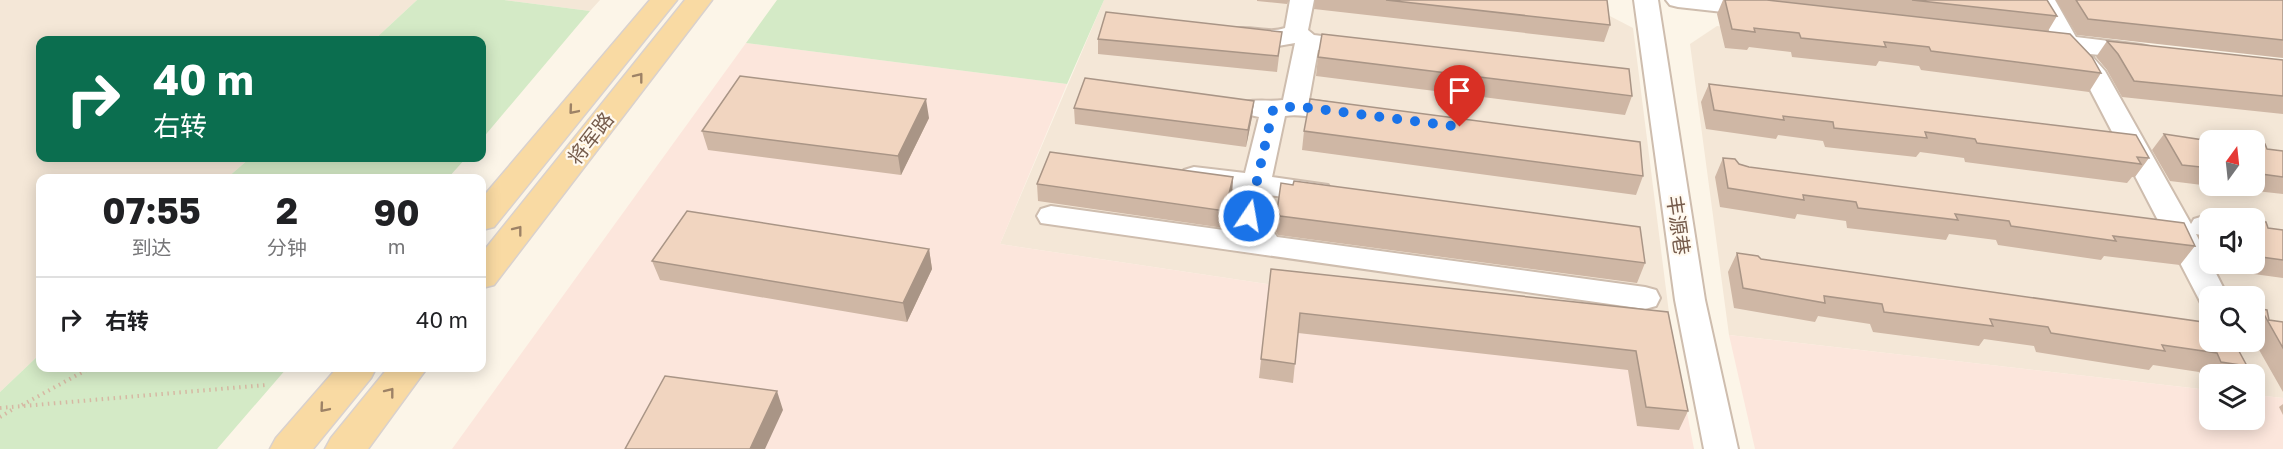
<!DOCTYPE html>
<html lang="zh">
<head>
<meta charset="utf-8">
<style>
  body { margin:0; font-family:"Golos Text","Noto Sans SC",sans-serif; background:#f2f2f2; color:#202124; height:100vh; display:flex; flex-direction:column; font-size:22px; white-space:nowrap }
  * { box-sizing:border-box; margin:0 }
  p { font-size:20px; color:#757577 }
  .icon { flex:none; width:33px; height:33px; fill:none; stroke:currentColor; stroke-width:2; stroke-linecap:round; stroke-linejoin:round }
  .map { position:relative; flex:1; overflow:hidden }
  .sheet { position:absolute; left:36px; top:174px; width:450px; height:198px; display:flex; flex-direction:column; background:#fff; border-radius:12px; box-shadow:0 3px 15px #0003 }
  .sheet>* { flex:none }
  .banner { position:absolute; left:36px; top:36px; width:450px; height:126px; border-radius:12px; box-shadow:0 3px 15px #0003; background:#0b6e4f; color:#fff; overflow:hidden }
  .needle { width:39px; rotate:15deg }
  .buttons { position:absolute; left:2199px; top:130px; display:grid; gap:12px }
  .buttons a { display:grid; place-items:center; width:66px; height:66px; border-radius:12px; background:#fff; box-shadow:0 3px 15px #0003; font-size:30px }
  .pin { position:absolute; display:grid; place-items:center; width:51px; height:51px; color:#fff; margin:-62px -26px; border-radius:50% 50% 50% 0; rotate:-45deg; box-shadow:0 0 6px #0007 }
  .pin .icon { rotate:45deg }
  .me { position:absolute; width:66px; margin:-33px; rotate:12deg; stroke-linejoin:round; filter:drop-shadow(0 0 4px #0008) }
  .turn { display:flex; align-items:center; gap:21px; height:126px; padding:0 18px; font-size:27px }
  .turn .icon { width:78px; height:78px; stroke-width:2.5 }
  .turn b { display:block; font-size:42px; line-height:51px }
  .eta { display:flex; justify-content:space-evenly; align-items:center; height:102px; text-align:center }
  .eta b { font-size:36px; font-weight:700; line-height:42px }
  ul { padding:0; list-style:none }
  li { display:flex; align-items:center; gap:18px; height:84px; padding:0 18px; border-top:2px solid #e0e0e0 }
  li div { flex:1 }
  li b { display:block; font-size:22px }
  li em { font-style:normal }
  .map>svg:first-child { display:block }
</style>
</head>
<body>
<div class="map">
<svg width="2283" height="449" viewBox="0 0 2283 449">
  <rect width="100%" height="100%" fill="#fcf5e8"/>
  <path fill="#f4e7d7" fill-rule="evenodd" d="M0,0H417L374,40H40V158H250L227,178H40V354L0,392Z
    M504,0H600L590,11Z
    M1104,0H1467L1606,14L1633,28L1671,329L1273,285L1000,244Z
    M1717,26L2283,90V398L2255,395L2254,375H2210L2209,390L1729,335L1690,44ZM2210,141H2254V186H2210ZM2210,219H2254V264H2210ZM2210,297H2254V342H2210Z"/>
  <path fill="#fce6dc" d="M746,43L1067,84L1000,244L1273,285L1671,329L1694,449H452Z
    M1729,335L2209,390L2210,420H2254L2255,395L2283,398V449H1755Z"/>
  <path fill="#d4eac6" d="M417,0H504L590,11L482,139V40H374Z
    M777,0H1104L1067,84L746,43Z
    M250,158H466L448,178H227Z
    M40,354V368H287L217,449H0V392Z"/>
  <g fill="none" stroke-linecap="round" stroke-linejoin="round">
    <defs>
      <path id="minor" d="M1290,0H1314L1308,30L1314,35L1368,42L1371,47L1368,52L1359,54L1318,50L1309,100L1354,107L1358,113L1354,119C1331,125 1308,112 1285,116L1272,177L1328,185L1332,192L1328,199L1318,201L1268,195L1263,216L1277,237L1645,287L1656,290L1660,298L1656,306L1645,309L1041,223L1037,216L1041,209L1051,206L1245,233L1235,216L1241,191L1184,182L1180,176L1184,170L1194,167L1245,173L1259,117L1246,114L1242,108L1246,102C1258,99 1270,102 1283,100L1295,43L1278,46L1233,39L1230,34L1233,29C1251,25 1268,34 1285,28Z
        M1634,0H1658L1705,300L1738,449H1704L1675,300Z
        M1666,0H1741L1767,4L1771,9L1767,14L1759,16L1678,7L1670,5Z
        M2031,0H2055L2076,37L2141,45L2150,47L2153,52L2150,57L2141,59L2090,54L2105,71L2191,224L2194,219L2204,216L2217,219H2210V237L2196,234L2228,297H2210V307L2202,305L2082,74L2060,50L2035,46L2032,41L2035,36L2051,34Z"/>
      <path id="major" d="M650,0H677L494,227L482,230V198Z
        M685,0H712L494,285L482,288V253Z
        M337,368H376L371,378L313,449H270L276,438Z
        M388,368H427L368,449H325L331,438Z"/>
    </defs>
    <use href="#minor" stroke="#cebdae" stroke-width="4"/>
    <use href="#major" stroke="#d9d1cd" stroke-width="3"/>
    <path stroke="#d6b8a3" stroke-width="4" stroke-dasharray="1.5 4.5" stroke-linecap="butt" d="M22,405L90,368
      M0,408L266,385
      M0,417L15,408"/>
    <use href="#minor" fill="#fff" fill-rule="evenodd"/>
    <use href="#major" fill="#f9daa3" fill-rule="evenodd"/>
  </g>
  <path fill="#cfb7a5" d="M1257,0H1289L1287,4L1257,1Z
    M1315,0H1604L1610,25L1604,42L1314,9Z
    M1723,0H2047L2057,16L2048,31L2101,73L2089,92L1921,70L1919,66L1879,61L1876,66L1792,57L1791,52L1749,47L1747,50L1725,48L1717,14Z
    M2056,0H2283V58L2077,35Z
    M1098,39L1280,48L1277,72L1098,54Z
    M2107,41L2283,60V114L2122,97L2107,70L2096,57Z
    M1318,57L1632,96L1625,115L1316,76Z
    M1709,84L2149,158L2135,177H2132L2127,183L1965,162L1964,158L1920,152L1916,157L1825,147L1823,141L1778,135L1776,139L1706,129L1701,102Z
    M1254,101L1252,117L1246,147L1075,124L1074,108Z
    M929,118L901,175L708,150L702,131Z
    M1304,131L1643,176L1636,195L1302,150Z
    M2164,134L2210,141V186L2170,181L2152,150Z
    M2254,143L2267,149L2283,151V194L2211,186H2254Z
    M1723,158L1749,167L2195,246L2180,265L2104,256L2101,260L1998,245L1996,240L1949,234L1946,240L1847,228L1846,221L1797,214L1795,219L1720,207L1715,177Z
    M1233,177L1232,194L1224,228L1038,201L1037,184Z
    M1277,211L1645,263L1637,283L1278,235L1275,230Z
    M2254,221L2268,228L2283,230V278L2217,269L2214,264H2254Z
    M2210,226V256L2200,237Z
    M929,249L932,269L907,322L660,280L652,261Z
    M1737,253L1761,259L2210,323L2247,366L2238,375H2210V382L2204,381L2199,372L2153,365L2149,370L2111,364L2036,352L2034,346L1984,339L1979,346L1873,332L1870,324L1818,316L1815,322L1734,308L1728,272Z
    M1271,269L1668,312L1688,411L1679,430L1637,426L1628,370L1298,333L1293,383L1259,378Z
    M2261,309L2269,320L2283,322V392L2254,341V315Z
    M2283,404V415L2279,407Z"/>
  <path fill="#a99586" d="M926,99L929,118L901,175L898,156Z
    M1254,101L1252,117L1246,147L1248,130Z
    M1233,177L1232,194L1224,228L1225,211Z
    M929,249L932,269L907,322L903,303Z
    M777,391L783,410L765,449H750Z"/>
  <path fill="#f1d5c0" stroke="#a99586" stroke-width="1.5" d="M1386,0H1607L1610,25Z
    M1725,0H1767L2070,34L2092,57L2101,73L1931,51L1929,47L1884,42L1886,47L1801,38L1799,33L1754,28L1755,32L1732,29Z
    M1912,0H2047L2057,16Z
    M2076,0H2283V40L2088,19Z
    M1106,12L1282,32L1278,56L1098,39Z
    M1322,34L1629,69L1632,96L1318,57Z
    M2107,41L2283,60V96L2134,81L2118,54Z
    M740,76L926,99L898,156L702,131Z
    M1085,78L1254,101L1248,130L1074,108Z
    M1709,84L2136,135L2149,158L2137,157L2141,164L1977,143L1975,139L1925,132L1927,138L1834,128L1833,122L1783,116L1784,120L1714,110Z
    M1310,99L1640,142L1643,176L1304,131Z
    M2164,134L2210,141V168L2182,165Z
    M2225,139L2240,141H2224Z
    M2254,143L2265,144L2267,149L2283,151V177L2254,173Z
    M1050,152L1233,177L1225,211L1037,184Z
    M1723,158L1735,159L1739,164L1749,167L2184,223L2195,246L2113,236L2116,241L2011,226L2009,221L1955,214L1958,220L1858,208L1856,202L1803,195L1804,200L1728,188Z
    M1294,181L1640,227L1645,263L1280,216L1277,211L1281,183L1293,185Z
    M687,211L929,249L903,303L652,261Z
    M2254,221L2266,222L2268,228L2283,230V260L2254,256Z
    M1737,253L1758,256L1761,259L2210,323V342H2234L2247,366L2221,362L2217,353L2162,345L2165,351L2051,333L2048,327L1990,319L1993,326L1884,312L1882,304L1824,296L1825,303L1743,288Z
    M1271,269L1668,312L1688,411L1646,407L1636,351L1300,313L1295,364L1261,359Z
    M2261,309L2267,310L2269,320L2283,322V348Z
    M665,376L777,391L750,449H625Z"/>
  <defs><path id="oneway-chevron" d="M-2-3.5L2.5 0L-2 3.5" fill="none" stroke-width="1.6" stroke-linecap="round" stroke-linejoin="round" transform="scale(1.5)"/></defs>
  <g stroke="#9d8266">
    <use href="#oneway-chevron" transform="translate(639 77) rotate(-52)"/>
    <use href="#oneway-chevron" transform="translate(573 110) rotate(130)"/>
    <use href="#oneway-chevron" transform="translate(518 230) rotate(-52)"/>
    <use href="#oneway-chevron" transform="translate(390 392) rotate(-52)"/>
    <use href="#oneway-chevron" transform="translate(324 408) rotate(130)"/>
  </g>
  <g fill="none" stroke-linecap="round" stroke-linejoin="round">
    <path stroke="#1a73e8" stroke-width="10" stroke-dasharray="0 18" d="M1249,216L1273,110L1295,106L1460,127"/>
  </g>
  <g text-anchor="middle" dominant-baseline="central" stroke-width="4.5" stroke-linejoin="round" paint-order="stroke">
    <g font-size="20" fill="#765c4c" stroke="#fff9ef">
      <text transform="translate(590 138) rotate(-52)">将军路</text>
      <text transform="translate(1679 225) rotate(82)">丰源巷</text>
    </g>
  </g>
</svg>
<div class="buttons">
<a><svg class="needle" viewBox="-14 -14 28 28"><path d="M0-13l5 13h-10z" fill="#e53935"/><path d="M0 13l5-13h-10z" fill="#757577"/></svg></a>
<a><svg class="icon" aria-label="sound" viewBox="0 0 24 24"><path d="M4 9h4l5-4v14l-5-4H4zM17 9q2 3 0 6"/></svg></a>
<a><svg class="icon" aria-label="search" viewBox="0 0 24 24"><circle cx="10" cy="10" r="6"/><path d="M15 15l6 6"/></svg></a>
<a><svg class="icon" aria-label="layers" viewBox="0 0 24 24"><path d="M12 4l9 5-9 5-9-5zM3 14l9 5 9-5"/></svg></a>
</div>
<div class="pin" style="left:1460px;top:127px;background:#d93025"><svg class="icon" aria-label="arrive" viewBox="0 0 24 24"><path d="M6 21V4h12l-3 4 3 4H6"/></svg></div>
<svg class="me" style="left:1249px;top:216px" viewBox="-20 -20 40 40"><circle r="17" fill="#1a73e8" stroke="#fff" stroke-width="3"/><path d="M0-11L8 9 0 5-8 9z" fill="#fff"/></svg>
<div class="banner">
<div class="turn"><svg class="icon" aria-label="right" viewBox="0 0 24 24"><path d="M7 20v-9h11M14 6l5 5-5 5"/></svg><div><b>40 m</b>右转</div></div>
</div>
<section class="sheet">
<div class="eta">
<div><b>07:55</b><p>到达</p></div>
<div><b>2</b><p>分钟</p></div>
<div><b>90</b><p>m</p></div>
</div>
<ul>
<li><svg class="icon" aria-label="right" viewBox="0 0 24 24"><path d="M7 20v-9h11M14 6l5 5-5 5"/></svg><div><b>右转</b></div><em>40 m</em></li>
</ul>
</section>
</div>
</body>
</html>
